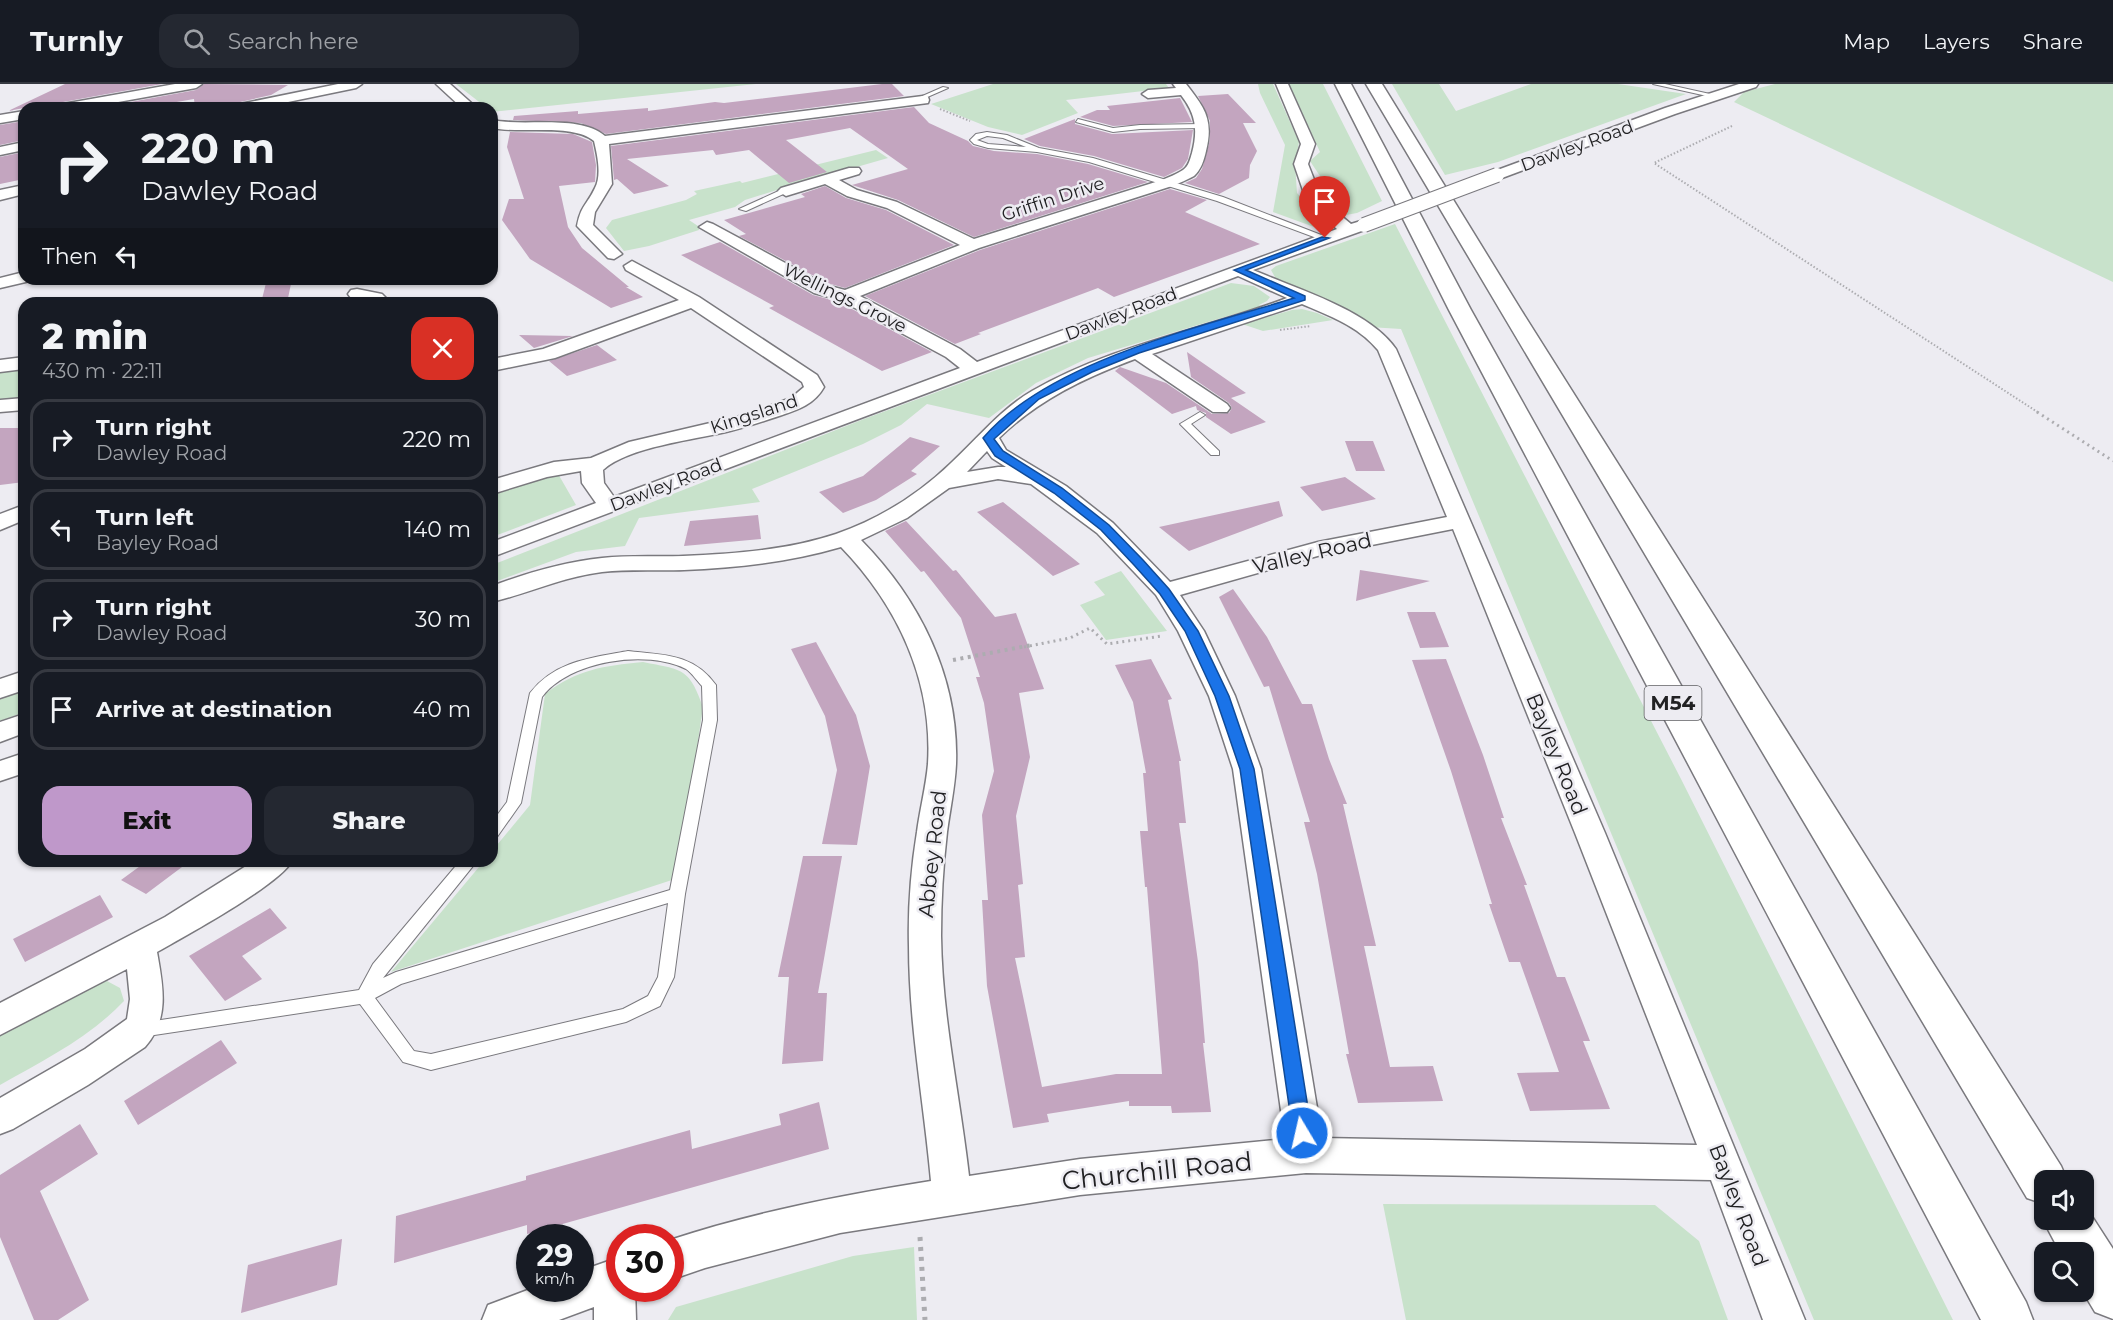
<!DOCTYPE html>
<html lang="en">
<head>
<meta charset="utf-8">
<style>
  body { margin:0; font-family:Montserrat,sans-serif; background:#242831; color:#f1f3f6; height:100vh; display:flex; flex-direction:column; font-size:22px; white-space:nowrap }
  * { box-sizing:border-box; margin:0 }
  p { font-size:20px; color:#9ea1a6 }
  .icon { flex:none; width:33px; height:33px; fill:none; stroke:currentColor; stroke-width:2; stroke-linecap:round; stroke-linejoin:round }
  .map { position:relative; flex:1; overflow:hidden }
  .sheet { position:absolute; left:18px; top:213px; width:480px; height:570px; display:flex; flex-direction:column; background:#171b24; border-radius:18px; box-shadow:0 2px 4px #0004 }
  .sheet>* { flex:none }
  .guide { position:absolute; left:18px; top:18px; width:480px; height:183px; border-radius:18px; box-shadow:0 2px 4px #0004; background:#171b24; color:#f1f3f6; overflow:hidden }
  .fabs { position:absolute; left:2034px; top:1086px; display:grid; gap:12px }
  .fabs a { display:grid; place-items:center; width:60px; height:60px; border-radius:12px; background:#171b24; box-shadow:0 2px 4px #0004; font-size:30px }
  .speed { position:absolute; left:516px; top:1140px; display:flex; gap:12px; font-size:30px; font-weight:700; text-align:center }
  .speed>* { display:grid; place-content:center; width:78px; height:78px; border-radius:50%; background:#171b24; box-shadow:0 2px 4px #0004; line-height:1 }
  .speed small { font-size:15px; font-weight:400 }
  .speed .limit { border:9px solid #d22; background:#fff; color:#111 }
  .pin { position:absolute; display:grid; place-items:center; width:51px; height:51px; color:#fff; margin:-62px -26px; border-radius:50% 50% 50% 0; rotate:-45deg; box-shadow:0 0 6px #0007 }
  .pin .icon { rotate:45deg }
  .me { position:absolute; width:66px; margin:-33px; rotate:351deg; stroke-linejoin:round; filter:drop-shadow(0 0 4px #0008) }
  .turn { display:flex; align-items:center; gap:21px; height:126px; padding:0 24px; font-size:27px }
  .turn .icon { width:78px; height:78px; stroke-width:2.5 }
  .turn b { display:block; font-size:42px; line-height:51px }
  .then { display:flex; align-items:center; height:57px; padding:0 24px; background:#0003; gap:12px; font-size:22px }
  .round { display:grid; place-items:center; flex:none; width:63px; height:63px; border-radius:18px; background:#242831 }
  .head { display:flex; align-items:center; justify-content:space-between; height:102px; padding:0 24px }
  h1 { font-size:36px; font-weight:800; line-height:45px }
  .button { display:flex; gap:12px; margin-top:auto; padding:12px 24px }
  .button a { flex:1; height:69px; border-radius:18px; background:#bf98ca; color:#111; font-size:24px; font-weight:800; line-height:69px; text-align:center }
  .button a+a { background:#242831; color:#f1f3f6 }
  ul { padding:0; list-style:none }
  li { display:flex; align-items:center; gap:18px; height:81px; margin:0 12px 9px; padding:0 12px; border:3px solid #363941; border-radius:18px }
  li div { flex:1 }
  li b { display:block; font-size:22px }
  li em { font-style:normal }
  header { display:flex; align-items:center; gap:36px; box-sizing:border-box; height:84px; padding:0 30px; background:#171b24; border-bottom:2px solid #363941 }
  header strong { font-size:28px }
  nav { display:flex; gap:33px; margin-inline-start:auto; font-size:21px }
  .search { width:420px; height:54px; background:#242831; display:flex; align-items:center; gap:15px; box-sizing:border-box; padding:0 21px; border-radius:18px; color:#9ea1a6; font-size:22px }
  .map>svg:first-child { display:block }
</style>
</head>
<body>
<header>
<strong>Turnly</strong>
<div class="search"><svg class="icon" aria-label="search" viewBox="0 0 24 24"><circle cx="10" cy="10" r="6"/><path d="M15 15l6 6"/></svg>Search here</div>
<nav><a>Map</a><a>Layers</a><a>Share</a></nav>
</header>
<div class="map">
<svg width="2113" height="1236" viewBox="0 0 2113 1236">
  <rect width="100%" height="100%" fill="#edecf2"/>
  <path fill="#c8e2cb" d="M456,0H756L492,28V24H487Z
    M993,0H1166L1169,4L1066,16L1078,29L1022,51L988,43L931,20Z
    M1258,0H1273L1299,58L1295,80L1297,109L1318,132L1330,138L1332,144L1325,147L1273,128L1285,61L1260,9Z
    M1289,0H1323L1382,117L1357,129L1346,131L1310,77L1320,68Z
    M1392,0H1439L1456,27L1531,0H1618L1686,10L1498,78L1445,91Z
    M1775,0H2113V198L1734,18L1744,8Z
    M876,66L888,74L780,105L745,116L735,123L689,136L698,142L699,146L649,162L624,167L606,144L612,136L686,116L697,110L694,107L740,97L742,99Z
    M1395,140L1681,695L1953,1236H1814L1401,245L1369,243L1276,195L1271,186L1276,182Z
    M1231,199L1254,202L1270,213L1267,217L1259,221L1261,222L1088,274L1036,299L989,334L927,320L901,341L863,360L752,405L760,418L639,434L625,462L576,468L492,499V481L864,335Z
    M1302,225L1317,229L1333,236L1263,247L1242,240L1292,226Z
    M24,285V314L0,316V288Z
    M557,388L576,421L492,453V411Z
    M1121,487L1167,547L1106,556L1080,521L1105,511L1094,498Z
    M643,578C682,586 689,583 703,623L678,794L391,888L484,777H492V767L530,721L545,610C578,585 603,582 643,578Z
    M24,602V628L0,637V611Z
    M107,897L120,904L124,917C89,954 44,976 0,1001V949L83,904Z
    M1383,1120L1655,1121L1699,1157L1728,1236H1406Z
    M914,1163L917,1236H668L676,1223L853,1172Z"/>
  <path fill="#c3a5bf" d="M65,0H162L63,18L54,24H24L8,27Z
    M204,0L288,1L271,11L240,18L231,24H195L194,15L142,24H98L196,6Z
    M882,0H892L904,12L606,50L581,39L513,36L514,32L578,27V30L648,24V27L715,18L724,19Z
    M1228,10L1256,39H1243L1257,67L1250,81L1249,94L1219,110L1185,99L1196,94L1202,85L1210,56V37L1198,12Z
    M1180,14L1192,38L1113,42L1080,33L1097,26H1110L1107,22Z
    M914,23L929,39L968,57L973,62L994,67L1037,70L1088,80L1148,98L974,153L898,116L852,101L908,85L850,44L786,56L827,88L789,99L749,66L716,71L713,66L627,75L669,102L634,110L617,95L614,96L611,62Z
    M1075,35V40L1112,50L1193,46L1188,75L1182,84L1164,93L1094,72L1040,62L1024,55Z
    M24,37V56L0,61V41Z
    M510,48L573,50L592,58L596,81L595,98L559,102L568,143L582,164L629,203H626L643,213L611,224L530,175L502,136L509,115H524L507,63Z
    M24,68V95L0,100V73Z
    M825,102L846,114L886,126L954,161L845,204L827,199L739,152L746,150L724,136L805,113L801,110Z
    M1170,105L1207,116L1185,128L1260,160L1114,213L1098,204L978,249L981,250L955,260L865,212L980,166Z
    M720,158L813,211L839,218L932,268L882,287L769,224L774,222L681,171Z
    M267,195H292L287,219H261Z
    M519,251L573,252L534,264Z
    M597,261L617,276L567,292L549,277Z
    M1187,268L1246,309L1231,314L1266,338L1231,350L1206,333V329L1197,326L1196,322L1172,330L1115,287L1120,283L1166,299L1212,330L1229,329L1232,324L1229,319L1191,293Z
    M0,344H24V398L0,401Z
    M910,353L940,362L911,387L917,390L876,416L843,429L819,408L863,392Z
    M1345,357H1373L1385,387H1356Z
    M1345,393L1376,415L1322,427L1300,403Z
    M1279,417L1283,432L1189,467L1159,443Z
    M1003,418L1080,480L1053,492L977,428Z
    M758,431L761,455L684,462L690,437Z
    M906,437L953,487L956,486L995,533L1016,529L1044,605L1019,609L1030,673L1016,732L1023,800L1018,801L1025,873L1015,874L1042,1003L1116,990H1162L1147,803H1145L1140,747H1148L1143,689H1146L1133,618L1115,581L1151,575L1172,615L1168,616L1181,677H1179L1186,739H1179L1198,878L1205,959H1203L1211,1028L1172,1029L1171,1022H1129V1017L1047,1030L1049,1038L1013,1044L987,902L982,816H988L982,731L994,687L984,619L976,593H980L961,534L924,487L921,488L885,447Z
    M1360,486L1430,497L1356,517Z
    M1233,505L1267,553L1302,620H1312L1329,675L1347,720H1343L1376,862H1364L1390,983L1433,982L1443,1017L1358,1019L1346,970H1349L1317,790L1304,738H1310L1269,602L1264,603L1219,513Z
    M1407,528H1435L1449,563L1420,564Z
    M816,558L856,631L870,682L857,761L822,760L837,686L825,632L791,565Z
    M1446,575L1483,671L1504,734H1501L1527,801H1524L1557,893H1565L1590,957H1583L1610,1025L1530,1027L1517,989L1559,988L1520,878H1509L1489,820H1492L1451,687L1412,576Z
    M803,772H842L818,909H827L823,977L782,980L789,893H778Z
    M147,777H190L146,810L121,796Z
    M100,811L113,833L25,878L13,855Z
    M270,824L287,844L242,872L262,895L225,917L189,872Z
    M221,956L237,979L138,1041L124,1017Z
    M819,1018L829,1065L527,1150V1141L394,1179L396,1132L526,1096V1092L690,1046L692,1065L781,1041L779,1030Z
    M80,1040L98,1070L40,1107L89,1216L58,1236H34L0,1153V1091Z
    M342,1155L337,1201L241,1229L248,1181Z"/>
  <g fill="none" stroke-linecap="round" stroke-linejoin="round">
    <defs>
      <path id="lane" d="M1653,0H1665L1719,12L1716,14Z
        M943,3L948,4L916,18L911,17Z
        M1078,35L1113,44L1140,41L1203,40L1206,42L1203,44L1140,45L1113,48L1076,38Z
        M987,48L1007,51L1039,64L1093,74L1223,113L1329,154L1322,156L1217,117L1089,78L1037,68L988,64L974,60L970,56L976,50ZM987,52L1003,54L1026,63L988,60L977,56Z
        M783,105L790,107L746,127L739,125Z
        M1200,328L1205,331L1191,340L1219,367V371H1211L1180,340Z
        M628,567C663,571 693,569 716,601L717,636L685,810L674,893L660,922L626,938L431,986L403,978L360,920L141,953L135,951L132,946L135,941L141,939L359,906L373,880L460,777H477L383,894L396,888L670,806L703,636L702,602C697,597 692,589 686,585C646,565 569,577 542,613L521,719L497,753L492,755V738L507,718L530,609C555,577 590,574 628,567ZM668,819L658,893L648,912L623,925L431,970L414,967L375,914L401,900Z"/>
      <path id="street" d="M175,0H202L196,4L85,24H56L63,20Z
        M338,0H362L356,4L259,24H233L240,20Z
        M436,0H450L477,24H462Z
        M1173,0H1186C1204,23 1214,35 1206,67C1204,76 1201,86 1194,92C1187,96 1179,99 1172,102L979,164L860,212L960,265L977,278L1337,145L1307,118L1294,80L1301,60L1276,0H1288L1315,60L1308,80L1322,116L1351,140L1364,136L1372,141L1370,144L1253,186C1297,205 1369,226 1396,265L1605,749L1805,1236H1763L1711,1096L1306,1089L1080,1111L840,1149L705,1184L670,1196V1156C755,1128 843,1111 931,1097C924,1019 909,941 909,862C908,824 911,785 917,748C920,725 926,703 928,680C933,597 898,522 841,463C790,478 737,484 684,486C656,487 629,485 602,488C563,493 529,509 492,518V502C527,489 564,478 602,474C629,471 656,473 683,472C734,470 788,466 836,450C879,435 919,410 951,379C978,354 1001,325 1032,307C1112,261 1202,246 1287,214L1238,192L492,473V458L596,419L582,399L581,387L547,393L492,410V396L554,378L591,374L629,358L740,332L791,314L804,303L802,298L691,224L555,274L492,287V275L543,265L679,216L626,186L624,182L632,177L699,213L817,291L824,303C814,321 797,326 779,332C761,338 744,344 726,348C693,356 628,363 603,386L604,399L614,413L960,284L946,273L840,216L814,209L699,143L707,138L713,140L826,201L845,206L960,161L887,124L847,112L825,100L786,112L778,107L781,104L849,84H859L861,87L859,90L839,96L857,106L897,118L974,155L1162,96C1169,93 1177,90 1183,86C1189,82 1190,75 1192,69C1198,46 1196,30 1181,11L1148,14L1142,10L1148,6L1176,4ZM1302,220C1330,232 1358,242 1378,266L1447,433L1318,458L1170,498L1113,439L1066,402L1006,366L999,354C1038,316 1084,294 1135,275L1213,328H1227L1230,324L1227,320L1152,270ZM987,367L992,374L1006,383H998L967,388ZM998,395L1031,400L1097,449L1156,511L1178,547L1209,612L1233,685L1285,1055L1080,1075L969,1092C960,1012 942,933 941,852C941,817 943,782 947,748C950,725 955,703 956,680C959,594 920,516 861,456L907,434L949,404ZM1453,445L1575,749L1697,1061L1322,1054L1261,685L1235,612L1204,547L1180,511L1321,471Z
        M1739,0H1758L1756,3L1675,30L1502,94L1497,95L1490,91L1492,88L1665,24Z
        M923,12L928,13L929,16L928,19L609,60L612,100L595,128L593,141L622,170L614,175L608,174L577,142C581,121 587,121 595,104C602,91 597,70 594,57C573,39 520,50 492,44V36C525,43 579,30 605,52Z
        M24,27V35L0,39V31Z
        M24,58V66L0,71V63Z
        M24,101V110L0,116V106Z
        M24,188V195H31L30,197L0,204V194Z
        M357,205L382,210L391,219H371L351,214L348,210L351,206Z
        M24,273V285L0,288V276Z
        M24,314V326L0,328V316Z
        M24,421V436L0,446V430Z
        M24,587V606L0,614V595Z
        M24,630V649L0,658V638Z
        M24,669V689L0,697V677Z
        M254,777H292C279,801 185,852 157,868C163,902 170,935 145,963L88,1001L13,1045L0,1050V1014L85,965L127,935L130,915L127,885L0,951V919L165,833Z
        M620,1173V1204H635L636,1236H594V1223L559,1236H482L488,1221L533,1204H580V1187Z"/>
      <path id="highway" d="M1335,0H1351L1471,226L2026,1218L2033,1236H1981L1449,226Z
        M1366,0H1382L1521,226L2061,1082L2067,1096H2044V1120L2027,1114Z
        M2084,1120L2113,1165V1235L2095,1228L2083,1208L2084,1168H2060L2043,1136L2044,1133V1136H2084Z"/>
    </defs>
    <use href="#lane" stroke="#7a797e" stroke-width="2"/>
    <use href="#street" stroke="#7a797e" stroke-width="3"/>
    <use href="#highway" stroke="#7a797e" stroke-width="3"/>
    <path stroke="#acacb0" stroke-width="2" stroke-dasharray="1.5 2" stroke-linecap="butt" d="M940,25L970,37
      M1732,42L1654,79L2039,329
      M1280,246L1311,242"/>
    <path stroke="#acacb0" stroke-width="3" stroke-dasharray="2 4" stroke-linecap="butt" d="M2037,328L2113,377
      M1024,563L1070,554L1090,544L1107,560L1162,552"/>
    <path stroke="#acacb0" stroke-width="4" stroke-dasharray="3 4.5" stroke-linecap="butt" d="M953,576L1032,561"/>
    <path stroke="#acacb0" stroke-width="5" stroke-dasharray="4 6" stroke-linecap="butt" d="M920,1153L925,1236"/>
    <use href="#lane" fill="#fff" fill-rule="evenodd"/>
    <use href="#street" fill="#fff" fill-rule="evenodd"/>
    <use href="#highway" fill="#fff" fill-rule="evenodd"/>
    <defs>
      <path id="street-bridge" d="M1364,141L1497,91"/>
    </defs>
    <use href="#street-bridge" stroke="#7a797e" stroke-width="16" stroke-linecap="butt"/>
    <use href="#street-bridge" stroke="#fff" stroke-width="14"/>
  </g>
  <path fill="#1a73e8" stroke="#114b97" stroke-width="1.5" d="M1322,153L1329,154L1246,186L1305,212V216L1139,269L1092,288L1039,315L994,355L1003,367L1062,404L1109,441L1143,476L1169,505L1198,547L1229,612L1254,685L1312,1049L1309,1055L1302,1057L1296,1055L1293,1049L1240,685L1215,612L1185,547L1160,510L1134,481L1101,446L1054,409L995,372L983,354C1049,277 1198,244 1294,214L1234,186Z"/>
  <g text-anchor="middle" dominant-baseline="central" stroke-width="5" stroke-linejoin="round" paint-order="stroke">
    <g font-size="18" fill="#212123" stroke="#edecf2">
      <text transform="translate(1577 62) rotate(-20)">Dawley Road</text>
      <text transform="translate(1053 115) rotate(-18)">Griffin Drive</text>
      <text transform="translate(845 214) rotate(26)">Wellings Grove</text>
      <text transform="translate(1121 230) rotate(-21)">Dawley Road</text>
      <text transform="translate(754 330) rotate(-18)">Kingsland</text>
      <text transform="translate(666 401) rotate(-21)">Dawley Road</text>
    </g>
    <rect fill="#edecf2" stroke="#5e5e61" stroke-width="1.5" x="1644.5" y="602" width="57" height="34" rx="4.5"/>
    <g font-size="20" font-weight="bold" fill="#212123">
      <text x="1673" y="619">M54</text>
    </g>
    <g font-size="21" fill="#212123" stroke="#edecf2">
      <text transform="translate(1312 469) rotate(-13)">Valley Road</text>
      <text transform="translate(1557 670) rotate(68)">Bayley Road</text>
      <text transform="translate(932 770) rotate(-84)">Abbey Road</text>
      <text transform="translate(1739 1121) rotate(69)">Bayley Road</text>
    </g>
    <g font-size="26" fill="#212123" stroke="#edecf2">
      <text transform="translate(1157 1087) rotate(-6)">Churchill Road</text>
    </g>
  </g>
</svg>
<div class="fabs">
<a><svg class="icon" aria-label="sound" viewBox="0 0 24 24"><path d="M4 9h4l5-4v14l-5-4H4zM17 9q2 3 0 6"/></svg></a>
<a><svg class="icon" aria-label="search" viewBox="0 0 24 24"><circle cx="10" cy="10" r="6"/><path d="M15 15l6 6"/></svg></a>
</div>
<div class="speed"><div>29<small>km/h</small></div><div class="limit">30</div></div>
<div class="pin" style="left:1325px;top:154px;background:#d93025"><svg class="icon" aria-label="arrive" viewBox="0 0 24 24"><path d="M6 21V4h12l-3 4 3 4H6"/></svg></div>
<svg class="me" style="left:1302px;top:1049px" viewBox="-20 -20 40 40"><circle r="17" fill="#1a73e8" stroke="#fff" stroke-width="3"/><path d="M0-11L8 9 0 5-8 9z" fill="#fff"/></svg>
<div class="guide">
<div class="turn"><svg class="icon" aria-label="right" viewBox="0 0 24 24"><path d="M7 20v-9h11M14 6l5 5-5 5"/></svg><div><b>220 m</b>Dawley Road</div></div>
<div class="then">Then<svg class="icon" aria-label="left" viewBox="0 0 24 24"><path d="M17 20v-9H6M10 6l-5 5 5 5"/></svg></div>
</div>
<section class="sheet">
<div class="head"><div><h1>2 min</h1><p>430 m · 22:11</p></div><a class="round" style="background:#d93025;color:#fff"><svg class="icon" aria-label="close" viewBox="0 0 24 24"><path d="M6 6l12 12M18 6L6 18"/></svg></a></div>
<ul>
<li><svg class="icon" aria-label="right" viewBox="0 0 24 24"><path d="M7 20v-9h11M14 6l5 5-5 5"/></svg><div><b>Turn right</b><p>Dawley Road</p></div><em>220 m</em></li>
<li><svg class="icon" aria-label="left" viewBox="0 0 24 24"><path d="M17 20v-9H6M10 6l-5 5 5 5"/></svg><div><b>Turn left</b><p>Bayley Road</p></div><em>140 m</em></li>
<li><svg class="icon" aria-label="right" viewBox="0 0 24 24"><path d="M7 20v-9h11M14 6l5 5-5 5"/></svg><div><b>Turn right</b><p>Dawley Road</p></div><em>30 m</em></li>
<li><svg class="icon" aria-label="arrive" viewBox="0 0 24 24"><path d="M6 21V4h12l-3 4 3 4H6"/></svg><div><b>Arrive at destination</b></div><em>40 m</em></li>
</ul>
<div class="button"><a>Exit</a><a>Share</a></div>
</section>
</div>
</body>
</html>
